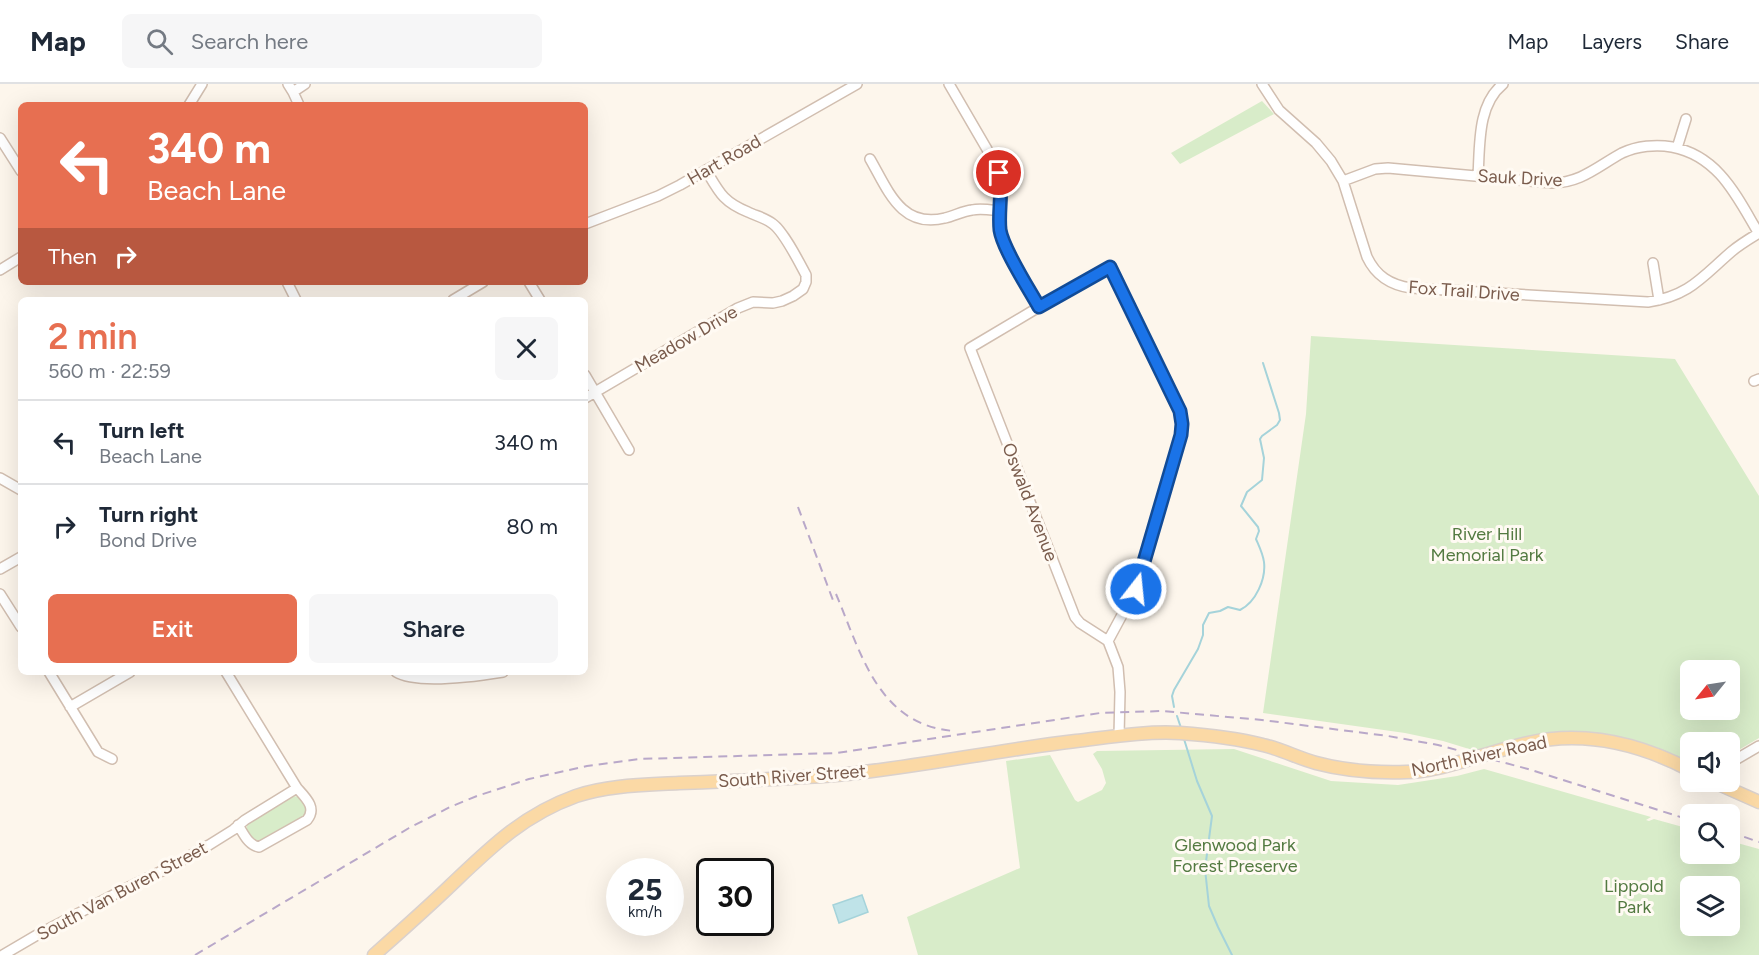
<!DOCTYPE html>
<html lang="en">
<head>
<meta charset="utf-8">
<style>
  body { margin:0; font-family:Figtree,sans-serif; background:#f6f6f7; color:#1f2937; height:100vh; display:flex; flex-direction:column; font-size:22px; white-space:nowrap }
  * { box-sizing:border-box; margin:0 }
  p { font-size:20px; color:#747a83 }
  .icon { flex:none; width:33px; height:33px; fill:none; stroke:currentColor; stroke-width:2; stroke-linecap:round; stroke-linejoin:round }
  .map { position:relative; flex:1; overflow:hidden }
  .side { position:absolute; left:18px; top:213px; width:570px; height:378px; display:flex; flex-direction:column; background:#fff; border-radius:9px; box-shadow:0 6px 24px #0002 }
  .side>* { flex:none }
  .hud { position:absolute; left:18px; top:18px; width:570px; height:183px; border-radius:9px; box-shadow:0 6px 24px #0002; background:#e76f51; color:#fff; overflow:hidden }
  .needle { width:39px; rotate:240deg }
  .tools { position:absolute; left:1680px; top:576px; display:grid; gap:12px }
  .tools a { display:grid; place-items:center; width:60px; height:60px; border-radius:9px; background:#fff; box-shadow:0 6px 24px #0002; font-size:30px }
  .speed { position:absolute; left:606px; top:774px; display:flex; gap:12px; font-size:30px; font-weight:700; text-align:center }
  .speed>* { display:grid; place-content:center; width:78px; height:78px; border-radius:50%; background:#fff; box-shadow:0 6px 24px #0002; line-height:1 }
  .speed small { font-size:15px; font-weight:400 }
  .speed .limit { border:3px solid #111; border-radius:9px; background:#fff; color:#111 }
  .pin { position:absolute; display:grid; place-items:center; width:51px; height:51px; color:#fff; margin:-26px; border:3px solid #fff; border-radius:50%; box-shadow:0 2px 6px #0007 }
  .me { position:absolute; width:66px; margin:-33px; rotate:16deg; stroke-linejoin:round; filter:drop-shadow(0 0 4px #0008) }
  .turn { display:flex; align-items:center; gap:21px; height:126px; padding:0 30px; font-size:27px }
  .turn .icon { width:78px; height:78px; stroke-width:2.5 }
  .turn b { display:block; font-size:42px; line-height:51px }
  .then { display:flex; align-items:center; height:57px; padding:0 30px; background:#0003; gap:12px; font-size:22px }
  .round { display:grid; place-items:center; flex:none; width:63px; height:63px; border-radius:9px; background:#f6f6f7 }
  .overview { display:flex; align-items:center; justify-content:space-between; height:102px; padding:0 30px }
  h1 { font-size:36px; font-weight:600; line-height:45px; color:#e76f51 }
  .cta { display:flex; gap:12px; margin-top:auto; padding:12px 30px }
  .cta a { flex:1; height:69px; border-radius:9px; background:#e76f51; color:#fff; font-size:24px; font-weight:600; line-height:69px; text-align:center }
  .cta a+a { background:#f6f6f7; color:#1f2937 }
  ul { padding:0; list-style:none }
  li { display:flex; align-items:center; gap:18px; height:84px; padding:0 30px; border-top:2px solid #e0e1e3 }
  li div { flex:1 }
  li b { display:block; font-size:22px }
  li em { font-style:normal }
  header { display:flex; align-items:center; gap:36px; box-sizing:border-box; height:84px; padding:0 30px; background:#fff; border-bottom:2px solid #e0e1e3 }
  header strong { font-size:28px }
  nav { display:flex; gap:33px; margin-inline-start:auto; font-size:21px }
  .search { width:420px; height:54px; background:#f6f6f7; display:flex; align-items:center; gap:15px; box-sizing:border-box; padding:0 21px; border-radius:9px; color:#747a83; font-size:22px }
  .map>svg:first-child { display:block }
</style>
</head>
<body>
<header>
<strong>Map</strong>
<div class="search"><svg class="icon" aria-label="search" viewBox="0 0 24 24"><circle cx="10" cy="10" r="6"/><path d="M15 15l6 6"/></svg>Search here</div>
<nav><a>Map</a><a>Layers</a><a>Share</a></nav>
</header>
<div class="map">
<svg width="1759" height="871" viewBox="0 0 1759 871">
  <rect width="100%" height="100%" fill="#fdf6ec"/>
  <path fill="#d8ecc9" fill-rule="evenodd" d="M1262,17L1274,30L1180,80L1171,69Z
    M1311,252L1675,275L1759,412V654L1730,671V658H1690V680L1642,660L1610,651L1589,649L1540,652L1479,668L1443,657L1405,649L1263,629L1306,330ZM1690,586H1730V626H1690Z
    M1234,665L1331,697L1398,701L1457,692L1484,685L1651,733L1646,736L1649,737L1654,735L1690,745V770H1730V757L1759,765V871H918L907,833L1020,784L1006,677L1050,671L1075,716L1078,718L1102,706L1106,699L1102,685L1093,670L1097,667ZM1690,802H1730V842H1690Z
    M293,712L300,713L307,726L305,732L260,759L253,757L246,746L248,739Z"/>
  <path fill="#bfe3e8" stroke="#a5d3da" stroke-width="1.5" d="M862,811L868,828L839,839L833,821Z"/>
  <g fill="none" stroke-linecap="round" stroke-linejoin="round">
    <path stroke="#a5d3da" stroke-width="2" d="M1174,623L1172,612L1174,606L1198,565L1203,551V541L1209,529L1220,527L1228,523L1240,526C1256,518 1266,495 1264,478C1263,470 1259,462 1256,455L1259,447L1258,443L1241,422L1247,408L1262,396L1264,374L1260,355L1262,352L1277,341L1280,336L1279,329L1263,279
      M1177,632L1181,644
      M1184,655L1197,697L1212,732L1205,785L1209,822L1218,843L1232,871"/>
    <defs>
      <path id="minor" d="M288,0L293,8L299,21
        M949,0L995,79L1001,101L1002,110L1000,127L1002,156L1039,223
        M1262,0L1279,26L1316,59L1331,77L1343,97L1367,173C1376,192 1390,201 1411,204L1648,218C1689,212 1702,193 1731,168C1739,161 1749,155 1759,149
        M293,8L305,0
        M189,21L202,0
        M0,54L21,87
        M1677,64L1686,35
        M870,75C888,106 901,145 945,134C954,132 963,127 972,126C981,124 991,126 1000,127
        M1478,92C1480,62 1477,21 1503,0
        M1343,97L1375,85L1388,84L1552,99C1581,99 1598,82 1622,69C1637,62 1656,60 1672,63C1719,72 1737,113 1759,150
        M585,140L658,112L680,101L857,0
        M1653,179L1659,216
        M1110,183L1180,328L1182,340L1181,351L1136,505L1108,557L1080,539L1075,533L970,264L1039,223Z
        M0,186L21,173
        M287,198L296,216
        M529,198L540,216
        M453,216L483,198
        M585,291L629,366
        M1754,297L1759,295
        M585,314L738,224L753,218L773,219L782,217L793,212L803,205L806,198V191C799,178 784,148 773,140C766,134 756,132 748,128C723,118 719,108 706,86
        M0,394L21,406
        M0,485L21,473
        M0,510L21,543
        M1108,557L1118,583L1120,608L1119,652
        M49,588L98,668L112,675
        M226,588L297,704C306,714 317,724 307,736L259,763C248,761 244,750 238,741
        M396,588C417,601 478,592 503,588
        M70,623L130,588
        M1730,679L1759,662
        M3,871L37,851L117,809L172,782L209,761L233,746L245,736L297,704"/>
      <path id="major" d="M1714,698L1759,718
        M374,871C400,848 426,825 451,801C491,763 523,731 576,712C609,701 645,701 679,699C735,697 791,695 847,690C924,682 999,666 1076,657C1110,653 1146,647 1180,649C1208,651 1236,654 1263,661C1281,665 1298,674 1316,679C1346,687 1376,689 1406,688C1434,688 1461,677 1488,670C1501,666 1515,662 1528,659C1585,646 1640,660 1690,686"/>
    </defs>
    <use href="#minor" stroke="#d1beb0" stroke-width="12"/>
    <use href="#major" stroke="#dad1cd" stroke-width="15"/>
    <use href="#minor" stroke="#fff" stroke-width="9"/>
    <use href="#major" stroke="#fbd9a5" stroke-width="12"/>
    <path stroke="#b9a8c9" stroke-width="2" stroke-dasharray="9 6" stroke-linecap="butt" d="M798,423L834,519
      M836,510C861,569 878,641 954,647
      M1730,748L1759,758
      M195,871L409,744L450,723L477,712L529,695L587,682L639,675L837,669L1100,629L1162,627L1262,636L1388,652L1438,661L1528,685L1690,736"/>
  </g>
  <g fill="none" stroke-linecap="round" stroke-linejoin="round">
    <defs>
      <path id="route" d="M999,89C1003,109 998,127 1000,146C1003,165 1029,205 1039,223L1110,183L1180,327L1182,340L1181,351L1136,505"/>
    </defs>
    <use href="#route" stroke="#114b97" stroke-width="15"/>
    <use href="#route" stroke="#1a73e8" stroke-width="10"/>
  </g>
  <g text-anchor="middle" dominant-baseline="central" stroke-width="6" stroke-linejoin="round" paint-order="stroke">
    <g font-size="18" fill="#7a5c4d" stroke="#fffaf3">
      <text transform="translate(724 76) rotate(-30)">Hart Road</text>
      <text transform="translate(1520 94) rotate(3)">Sauk Drive</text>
      <text transform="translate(1464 207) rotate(4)">Fox Trail Drive</text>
      <text transform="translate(686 255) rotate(-30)">Meadow Drive</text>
      <text transform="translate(1030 418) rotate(69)">Oswald Avenue</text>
      <text transform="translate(1479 672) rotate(-12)">North River Road</text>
      <text transform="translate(792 692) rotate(-4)">South River Street</text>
      <text transform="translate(122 807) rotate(-28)">South Van Buren Street</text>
    </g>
    <g font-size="18" fill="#537a41" stroke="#fffaf3">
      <text x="1487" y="450">River Hill<tspan x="1487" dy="21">Memorial Park</tspan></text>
      <text x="1235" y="761">Glenwood Park<tspan x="1235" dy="21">Forest Preserve</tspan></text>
      <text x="1634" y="802">Lippold<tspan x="1634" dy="21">Park</tspan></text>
    </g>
  </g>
</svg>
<div class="tools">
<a><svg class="needle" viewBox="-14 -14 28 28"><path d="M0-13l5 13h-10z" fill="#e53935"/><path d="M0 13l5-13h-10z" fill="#747a83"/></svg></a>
<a><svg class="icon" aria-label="sound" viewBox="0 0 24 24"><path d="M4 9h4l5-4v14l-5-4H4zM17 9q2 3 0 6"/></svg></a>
<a><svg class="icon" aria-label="search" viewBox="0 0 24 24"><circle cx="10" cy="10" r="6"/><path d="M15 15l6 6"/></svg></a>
<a><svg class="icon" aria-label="layers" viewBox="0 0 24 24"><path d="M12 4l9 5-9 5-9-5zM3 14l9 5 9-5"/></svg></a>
</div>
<div class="speed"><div>25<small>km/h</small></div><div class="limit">30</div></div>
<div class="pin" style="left:999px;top:89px;background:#d93025"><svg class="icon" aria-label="arrive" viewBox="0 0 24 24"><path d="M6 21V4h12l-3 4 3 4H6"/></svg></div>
<svg class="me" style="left:1136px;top:505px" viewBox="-20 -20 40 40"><circle r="17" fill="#1a73e8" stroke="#fff" stroke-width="3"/><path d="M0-11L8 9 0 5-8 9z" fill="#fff"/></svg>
<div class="hud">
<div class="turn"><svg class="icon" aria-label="left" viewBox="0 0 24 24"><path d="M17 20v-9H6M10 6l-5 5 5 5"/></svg><div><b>340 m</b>Beach Lane</div></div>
<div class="then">Then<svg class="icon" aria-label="right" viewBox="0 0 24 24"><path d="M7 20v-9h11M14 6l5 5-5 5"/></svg></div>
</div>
<section class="side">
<div class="overview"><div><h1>2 min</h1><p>560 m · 22:59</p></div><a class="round"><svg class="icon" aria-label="close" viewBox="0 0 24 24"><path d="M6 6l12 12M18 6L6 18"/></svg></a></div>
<ul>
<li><svg class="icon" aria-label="left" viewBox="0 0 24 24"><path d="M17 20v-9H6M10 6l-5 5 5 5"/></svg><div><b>Turn left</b><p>Beach Lane</p></div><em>340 m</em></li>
<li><svg class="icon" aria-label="right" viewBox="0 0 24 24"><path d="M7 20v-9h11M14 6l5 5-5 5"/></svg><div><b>Turn right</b><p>Bond Drive</p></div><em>80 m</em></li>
</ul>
<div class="cta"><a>Exit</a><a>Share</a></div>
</section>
</div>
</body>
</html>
